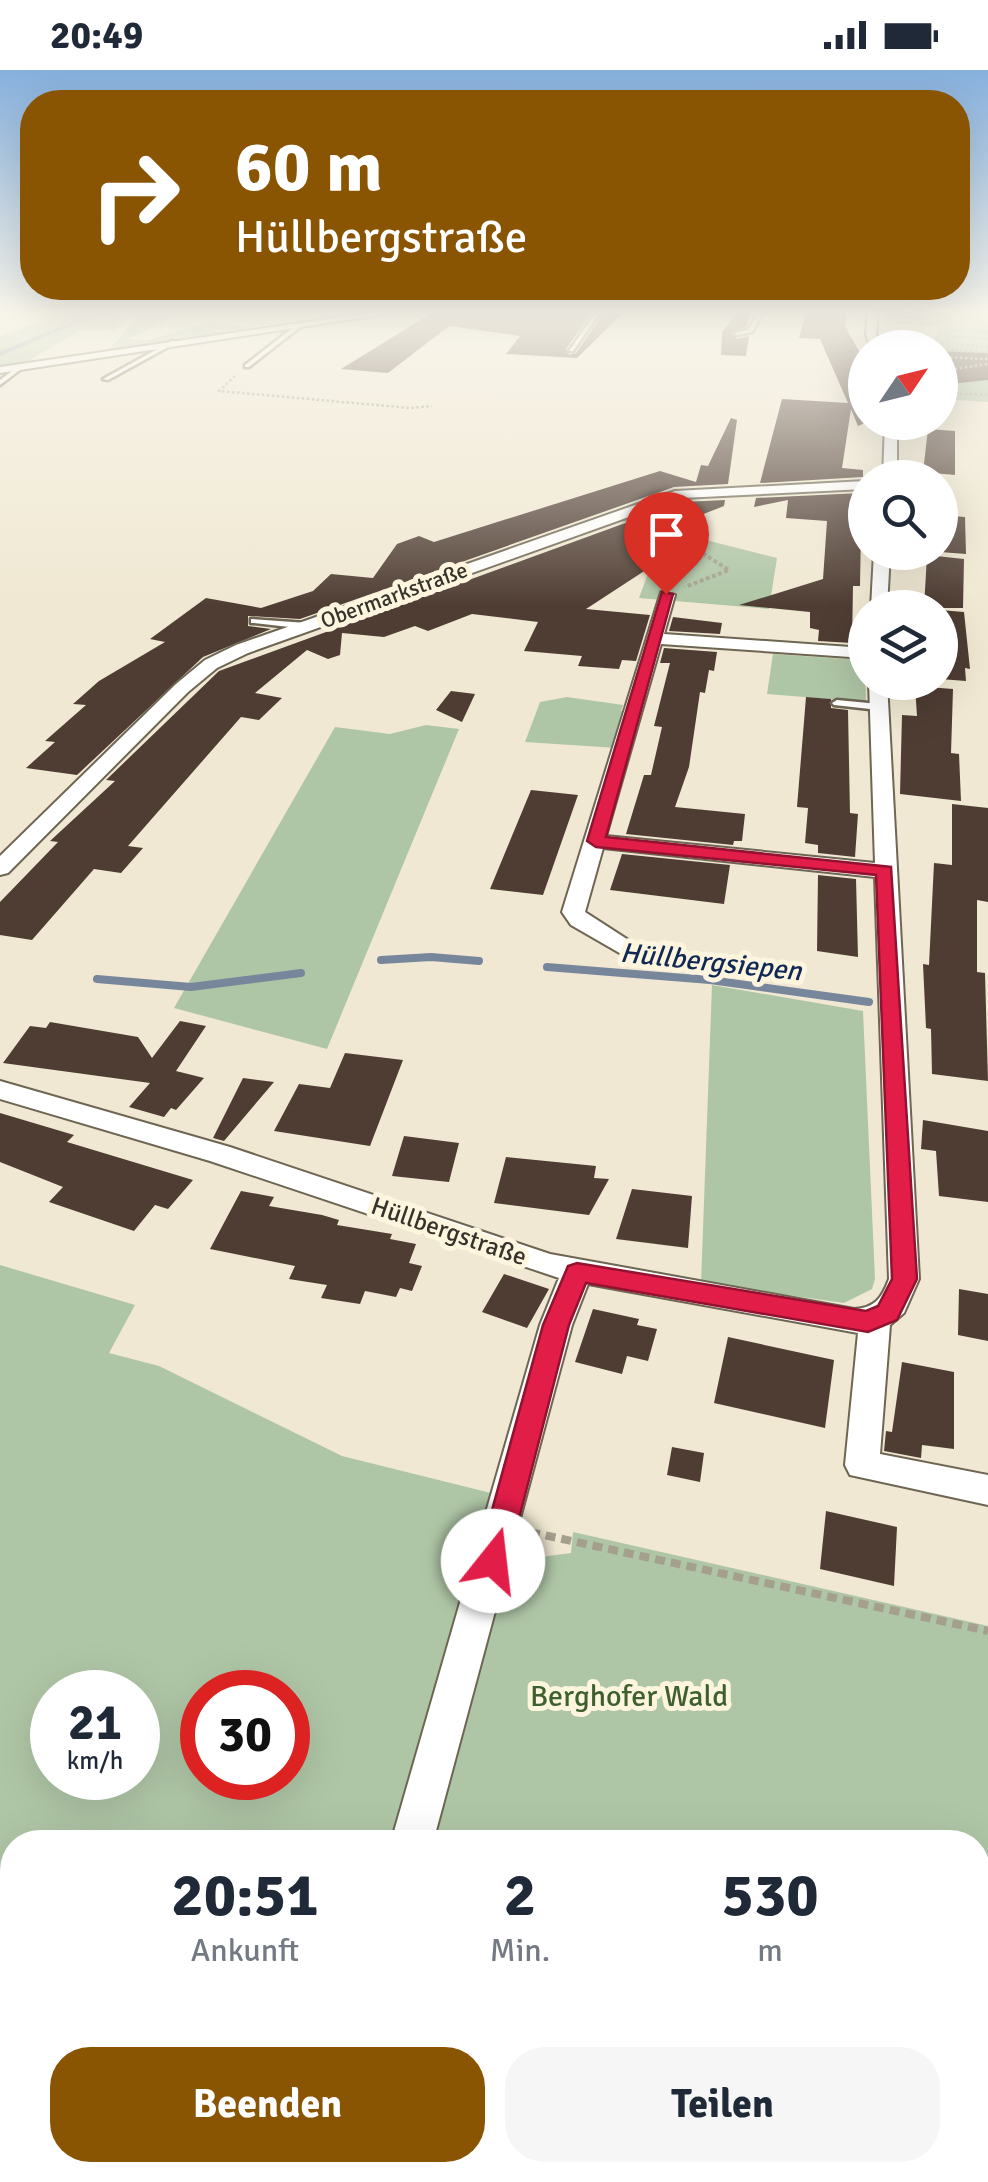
<!DOCTYPE html>
<html lang="de">
<head>
<meta charset="utf-8">
<style>
  body { margin:0; font-family:Signika,sans-serif; background:#f6f6f7; color:#1f2937; height:100vh; display:flex; flex-direction:column; font-size:38px; white-space:nowrap }
  * { box-sizing:border-box; margin:0 }
  p { font-size:32px; color:#747a83 }
  .icon { flex:none; width:55px; height:55px; fill:none; stroke:currentColor; stroke-width:2; stroke-linecap:round; stroke-linejoin:round }
  .map { position:relative; flex:1; overflow:hidden }
  .sheet { position:absolute; left:0px; top:1760px; width:990px; height:352px; display:flex; flex-direction:column; background:#fff; border-radius:40px 40px 0 0; box-shadow:0 10px 40px #0002 }
  .sheet>* { flex:none }
  .top-card { position:absolute; left:20px; top:20px; width:950px; height:210px; border-radius:40px; box-shadow:0 10px 40px #0002; background:#8a5503; color:#fff; overflow:hidden }
  .needle { width:65px; rotate:55deg }
  .controls { position:absolute; left:848px; top:260px; display:grid; gap:20px }
  .controls a { display:grid; place-items:center; width:110px; height:110px; border-radius:50%; background:#fff; box-shadow:0 10px 40px #0002; font-size:50px }
  .speed { position:absolute; left:30px; top:1600px; display:flex; gap:20px; font-size:50px; font-weight:700; text-align:center }
  .speed>* { display:grid; place-content:center; width:130px; height:130px; border-radius:50%; background:#fff; box-shadow:0 10px 40px #0002; line-height:1 }
  .speed small { font-size:25px; font-weight:400 }
  .speed .limit { border:15px solid #d22; background:#fff; color:#111 }
  .pin { position:absolute; display:grid; place-items:center; width:85px; height:85px; color:#fff; margin:-102px -42px; border-radius:50% 50% 50% 0; rotate:-45deg; box-shadow:0 0 10px #0007 }
  .pin .icon { rotate:45deg }
  .me { position:absolute; width:110px; margin:-55px; rotate:16deg; stroke-linejoin:round; filter:drop-shadow(0 0 8px #0008) }
  .turn { display:flex; align-items:center; gap:35px; height:210px; padding:0 50px; font-size:45px }
  .turn .icon { width:130px; height:130px; stroke-width:2.5 }
  .turn b { display:block; font-size:70px; line-height:85px }
  .eta { display:flex; justify-content:space-evenly; align-items:center; height:170px; text-align:center }
  .eta b { font-size:60px; font-weight:700; line-height:70px }
  .action { display:flex; gap:20px; margin-top:auto; padding:20px 50px }
  .action a { flex:1; height:115px; border-radius:40px; background:#8a5503; color:#fff; font-size:40px; font-weight:700; line-height:115px; text-align:center }
  .action a+a { background:#f6f6f7; color:#1f2937 }
  .status { display:flex; justify-content:space-between; align-items:center; height:70px; padding:0 50px; background:#fff; direction:ltr }
  .status svg { height:28px; fill:currentColor }
  .map>svg:first-child { display:block }
</style>
</head>
<body>
<div class="status"><b>20:49</b><svg viewBox="0 0 49 12"><path d="M0 12V9h3v3zM5 12V6h3v6zM10 12V3h3v9zM15 12V0h3v12zM26 1h20v11H26zM47 4h2v5h-2z"/></svg></div>
<div class="map">
<svg width="988" height="2112" viewBox="0 0 988 2112">
  <rect width="100%" height="100%" fill="#f0e8d2"/>
  <path fill="#afc6a6" fill-rule="evenodd" d="M71,241H114L127,247L115,260L79,261L18,297L0,298V266Z
    M133,241L178,244L129,269L149,270L211,251L252,258L106,283L135,250L126,243Z
    M884,241H988V332L940,329V278L923,277L935,269L939,257L881,252Z
    M619,448L777,488L769,539L639,528L650,498L690,489L678,467L615,449Z
    M773,584L860,590L865,593L866,632L767,624Z
    M567,627L623,635L621,641H627L617,678L525,672L540,632Z
    M426,655L459,659L327,979L174,938L335,657L390,664Z
    M712,915L863,941L875,1209L872,1219L844,1233L701,1213Z
    M0,1195L135,1235L109,1283L159,1296L342,1386L499,1425L398,1772H12V2100H317L314,2112H0ZM52,1622H138V1708H52ZM202,1622H288V1708H202Z
    M573,1462L988,1556V2112H349L352,2100H978V1772H430L493,1545L510,1506L533,1488L571,1483Z"/>
  <g fill="none" stroke-linecap="round" stroke-linejoin="round">
    <path stroke="#78869b" stroke-width="4" d="M54,261L93,245L109,244
      M0,284L49,263"/>
    <path stroke="#78869b" stroke-width="8" d="M381,890L431,887L479,891
      M547,897L710,910L869,932
      M97,909L191,917L301,903"/>
  </g>
  <path fill="#4f3d33" d="M435,241H593L566,279L569,285L576,283L605,241H625L577,288L506,284L520,266L449,256L388,303L341,299Z
    M739,241H752L746,257L732,263L737,269L749,266L746,286L721,285L722,262Z
    M806,241H844L848,246L845,256L864,290L858,295L865,315L867,352L858,356L851,339L842,398L863,400V407L760,413L782,329L848,333L820,269L799,268Z
    M940,281L988,283V310L940,315Z
    M731,348L737,350L728,414L674,417L300,549L248,546V556L271,559L203,587L77,705L26,698L55,672L45,671L86,635L73,634L99,611L165,572L150,569L206,528L261,538L313,521L331,504L373,508L397,474L419,466L434,472L660,401L696,412L701,395L708,396Z
    M928,359L955,361V405L923,402Z
    M861,423L865,426V460H861L860,516H853L852,573L818,571L819,560L810,558V542L739,535L823,509L827,451L786,448L788,430L754,437L756,428Z
    M725,430L724,436L637,470L675,481L586,539L650,545L636,591L622,590L619,599L578,596L582,586L524,581L538,552L472,544L428,561L415,556L384,567L342,563L340,585L328,589L307,580L255,623L282,628L259,650L241,647L128,776L143,778L121,803L94,799L32,870L0,865V832L58,772L50,771L115,711L106,710L219,601L683,432Z
    M940,445L965,447L966,484L940,482Z
    M927,485L964,489L963,538H924Z
    M940,540L964,542L970,599L965,598L966,611L940,609Z
    M673,547L722,553L720,564L669,561Z
    M664,578L717,582L714,601L709,600L705,623L700,622L689,697L675,737L745,744L742,771H734L733,775L626,764L644,705H651L662,657L654,656L670,593H660Z
    M915,616L953,619L951,683L959,684L961,731L900,724L902,645L917,646Z
    M451,621L475,624L462,652L436,640Z
    M806,627L831,629V638L848,640L850,743L858,744L855,787L818,783V775L805,773L808,738L797,737Z
    M531,720L578,725L543,825L490,819Z
    M952,734L988,738V832L977,830V902L985,903L988,1011L932,1004L931,959L926,958L923,894L929,895L934,793L952,795Z
    M622,784L730,795L724,834L610,820Z
    M818,805L856,809L858,887L817,881Z
    M180,951L206,956L176,1001L204,1008L176,1040L171,1038L164,1047L129,1037L150,1013L3,993L30,956L46,958L50,952L138,967L152,988Z
    M345,983L403,990L370,1076L274,1061L299,1014L330,1018Z
    M243,1008L274,1012L224,1071L213,1068Z
    M0,1043L74,1065L67,1072L193,1110L168,1139L155,1135L134,1161L49,1132L63,1117L0,1092Z
    M923,1050L988,1061V1132L939,1126L936,1081L921,1079Z
    M404,1066L459,1073L449,1112L392,1106Z
    M506,1087L596,1096L594,1108L609,1109L589,1145L494,1133Z
    M632,1119L692,1126L688,1178L616,1169Z
    M241,1121L274,1127L269,1136L322,1145L339,1150L337,1155L392,1164L390,1169L416,1174L409,1193L422,1196L412,1221L400,1218L396,1227L365,1221L360,1234L321,1228L327,1215L289,1209L295,1196L210,1179Z
    M504,1204L549,1219L527,1258L482,1242Z
    M959,1219L988,1224V1271L958,1265Z
    M593,1239L639,1249L637,1255L657,1259L648,1291L627,1286L622,1304L575,1292Z
    M728,1267L834,1290L825,1358L714,1333Z
    M902,1292L954,1302V1379L922,1375L921,1388L884,1381L886,1361L892,1362Z
    M672,1377L704,1383L700,1412L667,1405Z
    M826,1441L897,1457L894,1516L820,1499Z"/>
  <g fill="none" stroke-linecap="round" stroke-linejoin="round">
    <defs>
      <path id="service" d="M597,241H601L573,281H569Z
        M760,241H764L752,262L736,265V263L748,260Z
        M299,253L304,254L249,297H245V295Z
        M172,271L177,272L108,310L103,309Z
        M16,298L21,299L0,315V310Z
        M251,549L307,553L311,556L307,559L254,553H251Z
        M837,630L879,634L884,637L879,640L834,635L832,633Z"/>
      <path id="minor" d="M382,241H406L0,303V297Z
        M868,241H878L876,265L882,278H871L866,265Z
        M885,352H897V408H883Z
        M865,411V419L682,428L248,583L217,598L188,622L8,803L0,805V786L176,614L205,590L236,575L675,421Z
        M874,482H890L887,538H871Z
        M661,522L675,525L664,564L865,578V588L661,574L606,766L875,793L869,612H887L919,1209L904,1243L890,1255L880,1384L988,1405V1435L850,1405L845,1395L858,1263L588,1214L572,1255L433,1772H391L540,1255L559,1208L210,1091L0,1029V1011L230,1077L550,1184L854,1239C875,1238 882,1228 889,1209L875,807L603,778L585,842L650,884L638,891L630,889L571,855L562,842Z
        M307,2100H357L354,2112H304Z"/>
    </defs>
    <use href="#service" stroke="#6e6653" stroke-width="5"/>
    <use href="#minor" stroke="#6e6653" stroke-width="4"/>
    <path stroke="#a59f8e" stroke-width="2.5" stroke-dasharray="2.5 2.5" stroke-linecap="butt" d="M899,241L896,250L988,256
      M899,241L988,246
      M951,260L988,262
      M947,266L988,269
      M941,273L988,277
      M940,280L988,282
      M940,287L988,289
      M940,301L988,294
      M235,306L219,321L410,338L432,336
      M940,323L988,325"/>
    <path stroke="#a59f8e" stroke-width="4" stroke-dasharray="4 2.5" stroke-linecap="butt" d="M651,457L669,462L729,500L685,517"/>
    <path stroke="#a59f8e" stroke-width="8" stroke-dasharray="10 6" stroke-linecap="butt" d="M530,1462L988,1561"/>
    <use href="#service" fill="#fff" fill-rule="evenodd"/>
    <use href="#minor" fill="#fff" fill-rule="evenodd"/>
  </g>
  <linearGradient id="sky" x2="0" y2="1"><stop stop-color="#86b0dd"/><stop offset="0.45" stop-color="#f8f5eb"/><stop offset="1" stop-color="#f8f5eb" stop-opacity="0"/></linearGradient>
  <rect width="988" height="536" fill="url(#sky)"/>
  <path fill="#e11d48" stroke="#92132f" stroke-width="2.5" d="M662,522L673,524L606,767L891,797L917,1209L897,1250L868,1262L586,1213L569,1255L508,1491L504,1501L493,1505L482,1501L478,1491L543,1255L568,1196L577,1193L866,1241L878,1236L892,1209L876,805L596,777L587,771Z"/>
  <g text-anchor="middle" dominant-baseline="central" stroke-width="10" stroke-linejoin="round" paint-order="stroke">
    <g font-size="22" fill="#36332a" stroke="#fef5df">
      <text transform="translate(394 525) rotate(-20)">Obermarkstraße</text>
    </g>
    <g font-size="25" fill="#36332a" stroke="#fef5df">
      <text transform="translate(449 1161) rotate(19)">Hüllbergstraße</text>
    </g>
    <g font-size="28" font-style="italic" fill="#0f2854" stroke="#fef5df">
      <text transform="translate(711 892) rotate(6)">Hüllbergsiepen</text>
    </g>
    <g font-size="30" fill="#3e602f" stroke="#fef5df">
      <text x="629" y="1626">Berghofer Wald</text>
    </g>
  </g>
</svg>
<div class="controls">
<a><svg class="needle" viewBox="-14 -14 28 28"><path d="M0-13l5 13h-10z" fill="#e53935"/><path d="M0 13l5-13h-10z" fill="#747a83"/></svg></a>
<a><svg class="icon" aria-label="search" viewBox="0 0 24 24"><circle cx="10" cy="10" r="6"/><path d="M15 15l6 6"/></svg></a>
<a><svg class="icon" aria-label="layers" viewBox="0 0 24 24"><path d="M12 4l9 5-9 5-9-5zM3 14l9 5 9-5"/></svg></a>
</div>
<div class="speed"><div>21<small>km/h</small></div><div class="limit">30</div></div>
<div class="pin" style="left:666px;top:524px;background:#d93025"><svg class="icon" aria-label="arrive" viewBox="0 0 24 24"><path d="M6 21V4h12l-3 4 3 4H6"/></svg></div>
<svg class="me" style="left:493px;top:1491px" viewBox="-20 -20 40 40"><circle r="19" fill="#fff"/><path d="M0-13L10 11 0 6-10 11z" fill="#e11d48"/></svg>
<div class="top-card">
<div class="turn"><svg class="icon" aria-label="right" viewBox="0 0 24 24"><path d="M7 20v-9h11M14 6l5 5-5 5"/></svg><div><b>60 m</b>Hüllbergstraße</div></div>
</div>
<section class="sheet">
<div class="eta">
<div><b>20:51</b><p>Ankunft</p></div>
<div><b>2</b><p>Min.</p></div>
<div><b>530</b><p>m</p></div>
</div>
<div class="action"><a>Beenden</a><a>Teilen</a></div>
</section>
</div>
</body>
</html>
